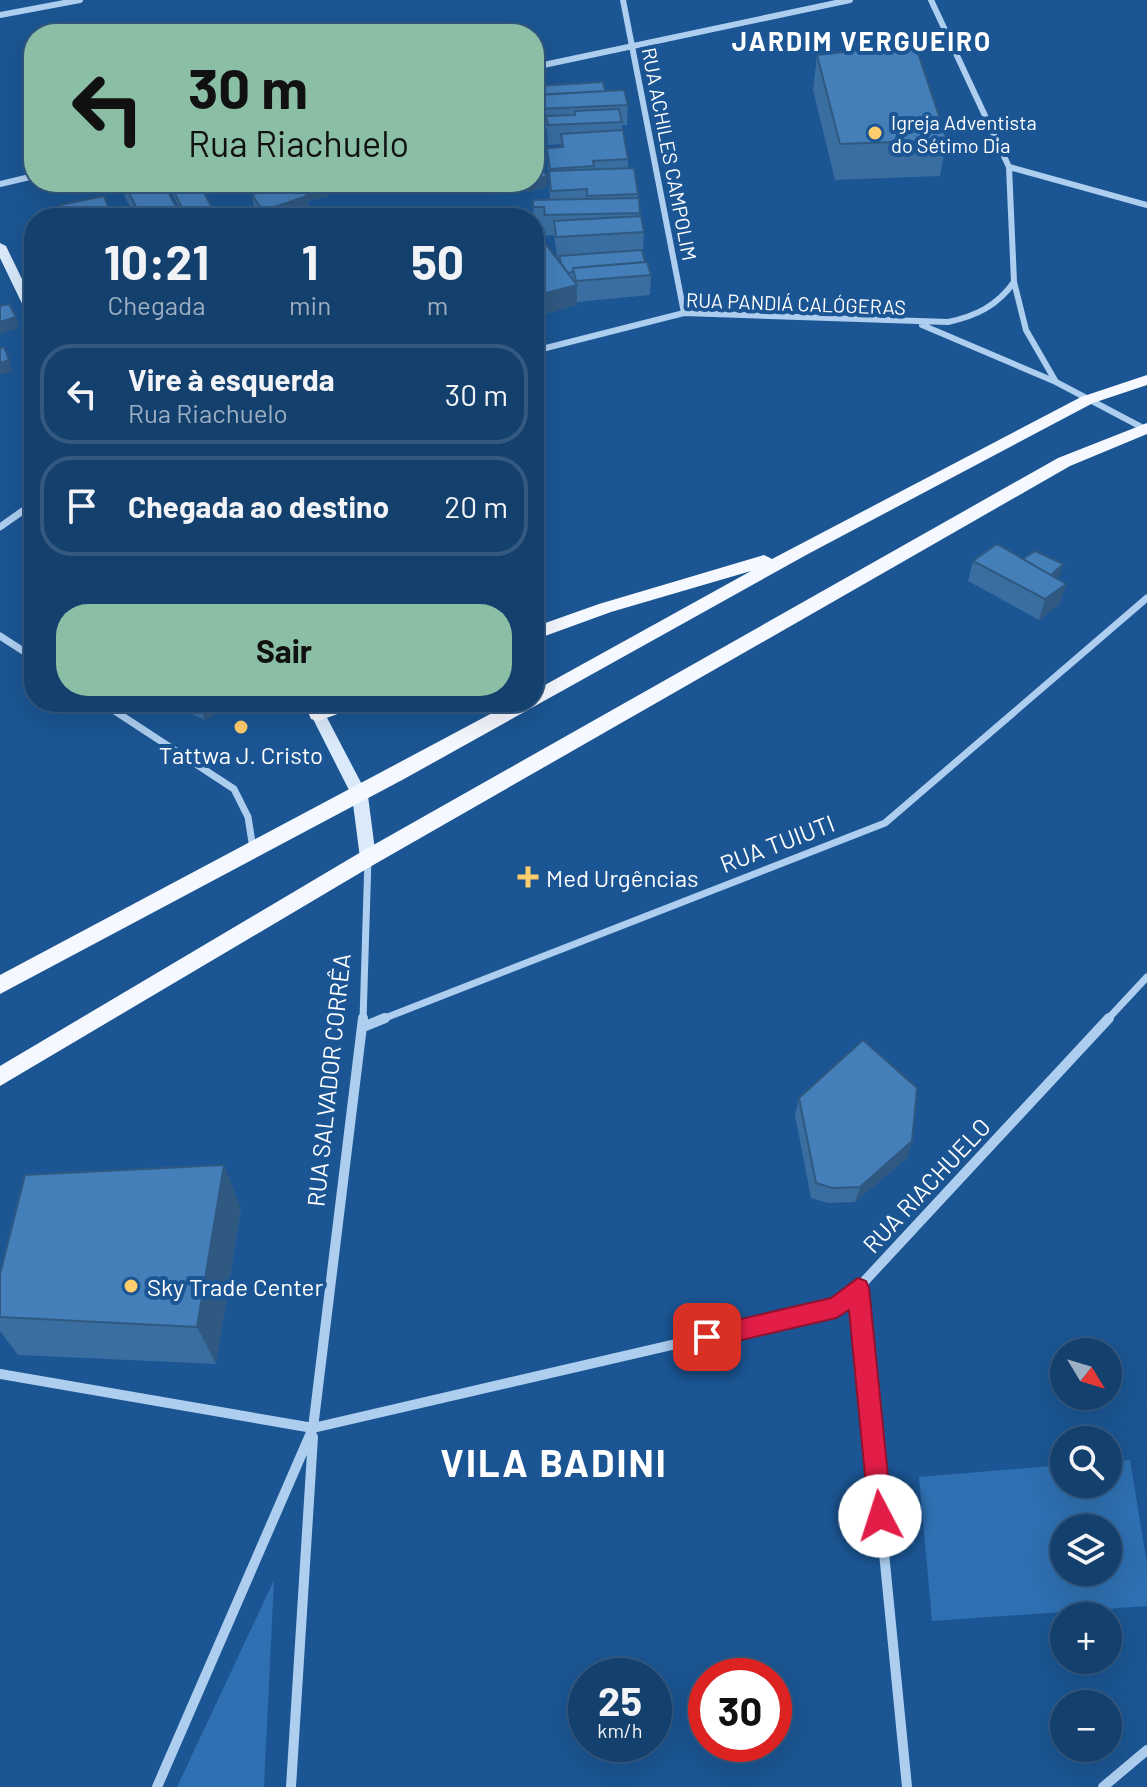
<!DOCTYPE html>
<html lang="pt">
<head>
<meta charset="utf-8">
<style>
  body { margin:0; font-family:Barlow,sans-serif; background:#1d4773; color:#f1f3f6; height:100vh; display:flex; flex-direction:column; font-size:30px; white-space:nowrap }
  * { box-sizing:border-box; margin:0 }
  p { font-size:26px; color:#9dafc2 }
  .icon { flex:none; width:44px; height:44px; fill:none; stroke:currentColor; stroke-width:2; stroke-linecap:round; stroke-linejoin:round }
  .map { position:relative; flex:1; overflow:hidden }
  .details { position:absolute; left:24px; top:208px; width:520px; height:504px; display:flex; flex-direction:column; background:#14406e; border-radius:32px; box-shadow:0 8px 32px #0002,0 0 0 2px #335981 }
  .details>* { flex:none }
  .hud { position:absolute; left:24px; top:24px; width:520px; height:168px; border-radius:32px; box-shadow:0 8px 32px #0002,0 0 0 2px #335981; background:#8abfa5; color:#111; overflow:hidden }
  .needle { width:52px; rotate:128deg }
  .tools { position:absolute; left:1050px; top:1338px; display:grid; gap:16px }
  .tools a { display:grid; place-items:center; width:72px; height:72px; border-radius:50%; background:#14406e; box-shadow:0 8px 32px #0002,0 0 0 2px #335981; font-size:40px }
  .speed { position:absolute; left:568px; top:1658px; display:flex; gap:16px; font-size:40px; font-weight:700; text-align:center }
  .speed>* { display:grid; place-content:center; width:104px; height:104px; border-radius:50%; background:#14406e; box-shadow:0 8px 32px #0002,0 0 0 2px #335981; line-height:1 }
  .speed small { font-size:20px; font-weight:400 }
  .speed .limit { border:12px solid #d22; background:#fff; color:#111 }
  .pin { position:absolute; display:grid; place-items:center; width:68px; height:68px; color:#fff; margin:-34px; border-radius:16px; box-shadow:0 4px 12px #0006 }
  .me { position:absolute; width:88px; margin:-44px; rotate:355deg; stroke-linejoin:round; filter:drop-shadow(0 0 6px #0008) }
  .turn { display:flex; align-items:center; gap:28px; height:168px; padding:0 32px; font-size:36px }
  .turn .icon { width:104px; height:104px; stroke-width:2.5 }
  .turn b { display:block; font-size:56px; line-height:68px }
  .eta { display:flex; justify-content:space-evenly; align-items:center; height:136px; text-align:center }
  .eta b { font-size:48px; font-weight:700; line-height:56px }
  .action { display:flex; gap:16px; margin-top:auto; padding:16px 32px }
  .action a { flex:1; height:92px; border-radius:32px; background:#8abfa5; color:#111; font-size:32px; font-weight:700; line-height:92px; text-align:center }
  ul { padding:0; list-style:none }
  li { display:flex; align-items:center; gap:24px; height:100px; margin:0 16px 12px; padding:0 16px; border:4px solid #335981; border-radius:32px }
  li div { flex:1 }
  li b { display:block; font-size:30px }
  li em { font-style:normal }
  .map>svg:first-child { display:block }
</style>
</head>
<body>
<div class="map">
<svg width="1147" height="1787" viewBox="0 0 1147 1787">
  <rect width="100%" height="100%" fill="#1b5593"/>
  <path fill="#2e70b1" fill-rule="evenodd" d="M1130,1460L1147,1564V1606L932,1621L919,1477L1064,1465V1484H1108V1462ZM1064,1528H1108V1572H1064Z
    M274,1580L264,1787H177Z"/>
  <g fill="none" stroke-linecap="round" stroke-linejoin="round">
    <path stroke="#adceef" stroke-width="6" d="M623,0L684,313
      M931,0L1009,167L1014,282L1026,330L1056,382
      M0,15L80,0
      M534,67L850,0
      M1009,167L1147,205
      M0,184L34,176
      M922,325L1056,382L1147,430
      M534,351L684,313L948,322C976,316 997,306 1014,282"/>
    <path stroke="#adceef" stroke-width="7" d="M0,527L34,503
      M0,636L34,658
      M101,702L234,789L248,817L253,849
      M363,1020L368,859
      M380,1020L885,823L1147,598
      M1107,1020L1147,977"/>
    <path stroke="#adceef" stroke-width="10" d="M363,1027L385,1018
      M858,1288L907,1787
      M0,1374L313,1428L836,1307L847,1300L1109,1018
      M157,1787L313,1428L363,1018
      M291,1787L313,1437
      M1103,1787L1147,1750"/>
    <path fill="#daeafb" fill-rule="evenodd" d="M0,243L6,246L34,304V320L28,316L0,258Z
      M301,702H316L323,710L368,796L376,858L374,862H362L360,858L352,796L312,717Z"/>
    <path fill="#f5f9ff" fill-rule="evenodd" d="M1147,375V385L1093,403L808,554L404,779L0,994V975L513,702H534V691L751,571L611,612L534,640V627L599,604L764,555L772,559L1081,397Z
      M1147,423V434L1070,466L375,864L0,1086V1066L361,852L1058,458Z
      M331,702H360L357,707L318,721L311,719L309,714L311,709Z"/>
  </g>
  <path fill="#3a6da0" d="M817,55L947,140L940,176L835,180L813,90Z
    M537,86L605,91L628,105L627,125H622V130L628,159V168L638,194L640,216L644,232L643,252L645,262L651,275L650,295L577,302V305L534,317V229L559,261V258H557L554,235L545,236L544,227H534L533,200H550L547,148L561,147V144L548,145L547,129L537,130L534,115V95H537Z
    M121,182H163L182,218H136L125,197Z
    M168,182H199L217,218H184L169,187Z
    M245,182H324L328,196L308,201L309,207L276,218H262L254,206L252,195L274,188L271,184L250,190Z
    M397,182H444L426,186L423,183L424,187L404,190Z
    M521,182H534L547,187L528,192Z
    M487,209L526,218H488Z
    M1023,559L1060,575L1056,578L1066,584L1060,604L1039,620L968,581L973,561Z
    M169,702H243L204,720Z
    M799,1098L912,1141L907,1158L855,1202L828,1203L811,1198L795,1115Z
    M241,1208L216,1364L18,1355L0,1331V1274Z"/>
  <path fill="#305982" d="M547,176V187L528,192V182H534V180Z
    M249,182H271V184L250,190Z
    M340,182H360L340,189Z
    M403,182H423L424,187L404,190Z
    M426,182H444L426,186Z
    M326,185L328,196L308,201L307,191Z
    M307,196L309,207L276,218H264L263,211Z
    M577,285V305L534,317V296Z
    M16,317L19,328L0,334V322Z
    M9,360L13,371L0,375V363Z
    M1063,564L1060,575L1040,593L1043,582Z
    M1066,584L1060,604L1039,620L1045,599Z
    M218,702H243L204,720L202,710Z
    M912,1141L907,1158L855,1202L860,1187Z
    M224,1165L241,1208L216,1364L197,1327Z"/>
  <path fill="#447fba" stroke="#305982" stroke-width="2" d="M244,29L247,34H221Z
    M915,44L947,140L840,144L817,55Z
    M603,82L605,91L539,95L537,86Z
    M624,90L628,105L536,109L534,95Z
    M619,109L622,122L548,125L546,116L575,115V111Z
    M623,130L628,159L593,161L594,166L550,169L547,148L563,147L561,134Z
    M534,157L547,176L534,180Z
    M634,168L638,194L587,196V189L551,191L549,171Z
    M123,182H163L182,218H142Z
    M169,182H199L217,218H187Z
    M275,182H299L307,196L263,211L252,195L278,186Z
    M302,182H324L326,185L307,191Z
    M104,196L112,217L124,214L126,218H65L60,205Z
    M639,198L640,213L545,215L544,207H533V200Z
    M516,206L526,218H496L487,209Z
    M641,216L644,232L556,237L554,221Z
    M534,229L577,285L534,296Z
    M642,250L645,262L573,268V272L568,273L561,263L559,256Z
    M647,262L651,275L576,281L573,268Z
    M9,304L16,317L0,322V306Z
    M4,347L9,360L0,363V348Z
    M997,544L1066,584L1045,599L973,561Z
    M1035,551L1063,564L1051,575L1023,559Z
    M186,702H218L202,710Z
    M863,1040L917,1088L912,1141L860,1187L832,1188L816,1183L799,1098Z
    M224,1165L197,1327L0,1317V1274L25,1175Z"/>
  <path fill="#e11d48" stroke="#92132f" stroke-width="2" d="M858,1278L866,1281L869,1288L892,1516L889,1524L880,1528L872,1524L869,1516L849,1310L836,1318L707,1348L699,1345L696,1337L699,1330L707,1327L831,1298Z"/>
  <g fill="#ffcd6b" stroke="#1b5593" stroke-width="3">
    <circle cx="875" cy="133" r="8"/>
    <circle cx="241" cy="727" r="8"/>
    <path d="M524 865h8v8h8v8h-8v8h-8v-8h-8v-8h8z"/>
    <circle cx="131" cy="1286" r="8"/>
  </g>
  <g text-anchor="middle" dominant-baseline="central" stroke-width="8" stroke-linejoin="round" paint-order="stroke">
    <g font-size="20" fill="#fff" stroke="#1b5593" text-anchor="start">
      <text x="891" y="122">Igreja Adventista<tspan x="891" dy="23">do Sétimo Dia</tspan></text>
    </g>
    <g font-size="20" fill="#fff" stroke="#1b5593">
      <text transform="translate(670 154) rotate(79)">RUA ACHILES CAMPOLIM</text>
      <text transform="translate(796 303) rotate(2)">RUA PANDIÁ CALÓGERAS</text>
    </g>
    <g font-size="24" fill="#fff" stroke="#1b5593" text-anchor="start">
      <text x="241" y="754" text-anchor="middle">Tattwa J. Cristo</text>
      <text x="546" y="877">Med Urgências</text>
      <text x="147" y="1286">Sky Trade Center</text>
    </g>
    <g font-size="24" fill="#fff" stroke="#1b5593">
      <text transform="translate(777 843) rotate(-21)">RUA TUIUTI</text>
      <text transform="translate(328 1080) rotate(-84)">RUA SALVADOR CORRÊA</text>
      <text transform="translate(926 1185) rotate(-47)">RUA RIACHUELO</text>
    </g>
    <g font-size="26" font-weight="bold" letter-spacing="2" fill="#fff" stroke="#1b5593">
      <text x="862" y="40">JARDIM VERGUEIRO</text>
    </g>
    <g font-size="38" font-weight="bold" letter-spacing="2" fill="#fff" stroke="#1b5593">
      <text x="554" y="1462">VILA BADINI</text>
    </g>
  </g>
</svg>
<div class="tools">
<a><svg class="needle" viewBox="-14 -14 28 28"><path d="M0-13l5 13h-10z" fill="#e53935"/><path d="M0 13l5-13h-10z" fill="#9dafc2"/></svg></a>
<a><svg class="icon" aria-label="search" viewBox="0 0 24 24"><circle cx="10" cy="10" r="6"/><path d="M15 15l6 6"/></svg></a>
<a><svg class="icon" aria-label="layers" viewBox="0 0 24 24"><path d="M12 4l9 5-9 5-9-5zM3 14l9 5 9-5"/></svg></a>
<a>+</a>
<a>−</a>
</div>
<div class="speed"><div>25<small>km/h</small></div><div class="limit">30</div></div>
<div class="pin" style="left:707px;top:1337px;background:#d93025"><svg class="icon" aria-label="arrive" viewBox="0 0 24 24"><path d="M6 21V4h12l-3 4 3 4H6"/></svg></div>
<svg class="me" style="left:880px;top:1516px" viewBox="-20 -20 40 40"><circle r="19" fill="#fff"/><path d="M0-13L10 11 0 6-10 11z" fill="#e11d48"/></svg>
<div class="hud">
<div class="turn"><svg class="icon" aria-label="left" viewBox="0 0 24 24"><path d="M17 20v-9H6M10 6l-5 5 5 5"/></svg><div><b>30 m</b>Rua Riachuelo</div></div>
</div>
<section class="details">
<div class="eta">
<div><b>10:21</b><p>Chegada</p></div>
<div><b>1</b><p>min</p></div>
<div><b>50</b><p>m</p></div>
</div>
<ul>
<li><svg class="icon" aria-label="left" viewBox="0 0 24 24"><path d="M17 20v-9H6M10 6l-5 5 5 5"/></svg><div><b>Vire à esquerda</b><p>Rua Riachuelo</p></div><em>30 m</em></li>
<li><svg class="icon" aria-label="arrive" viewBox="0 0 24 24"><path d="M6 21V4h12l-3 4 3 4H6"/></svg><div><b>Chegada ao destino</b></div><em>20 m</em></li>
</ul>
<div class="action"><a>Sair</a></div>
</section>
</div>
</body>
</html>
